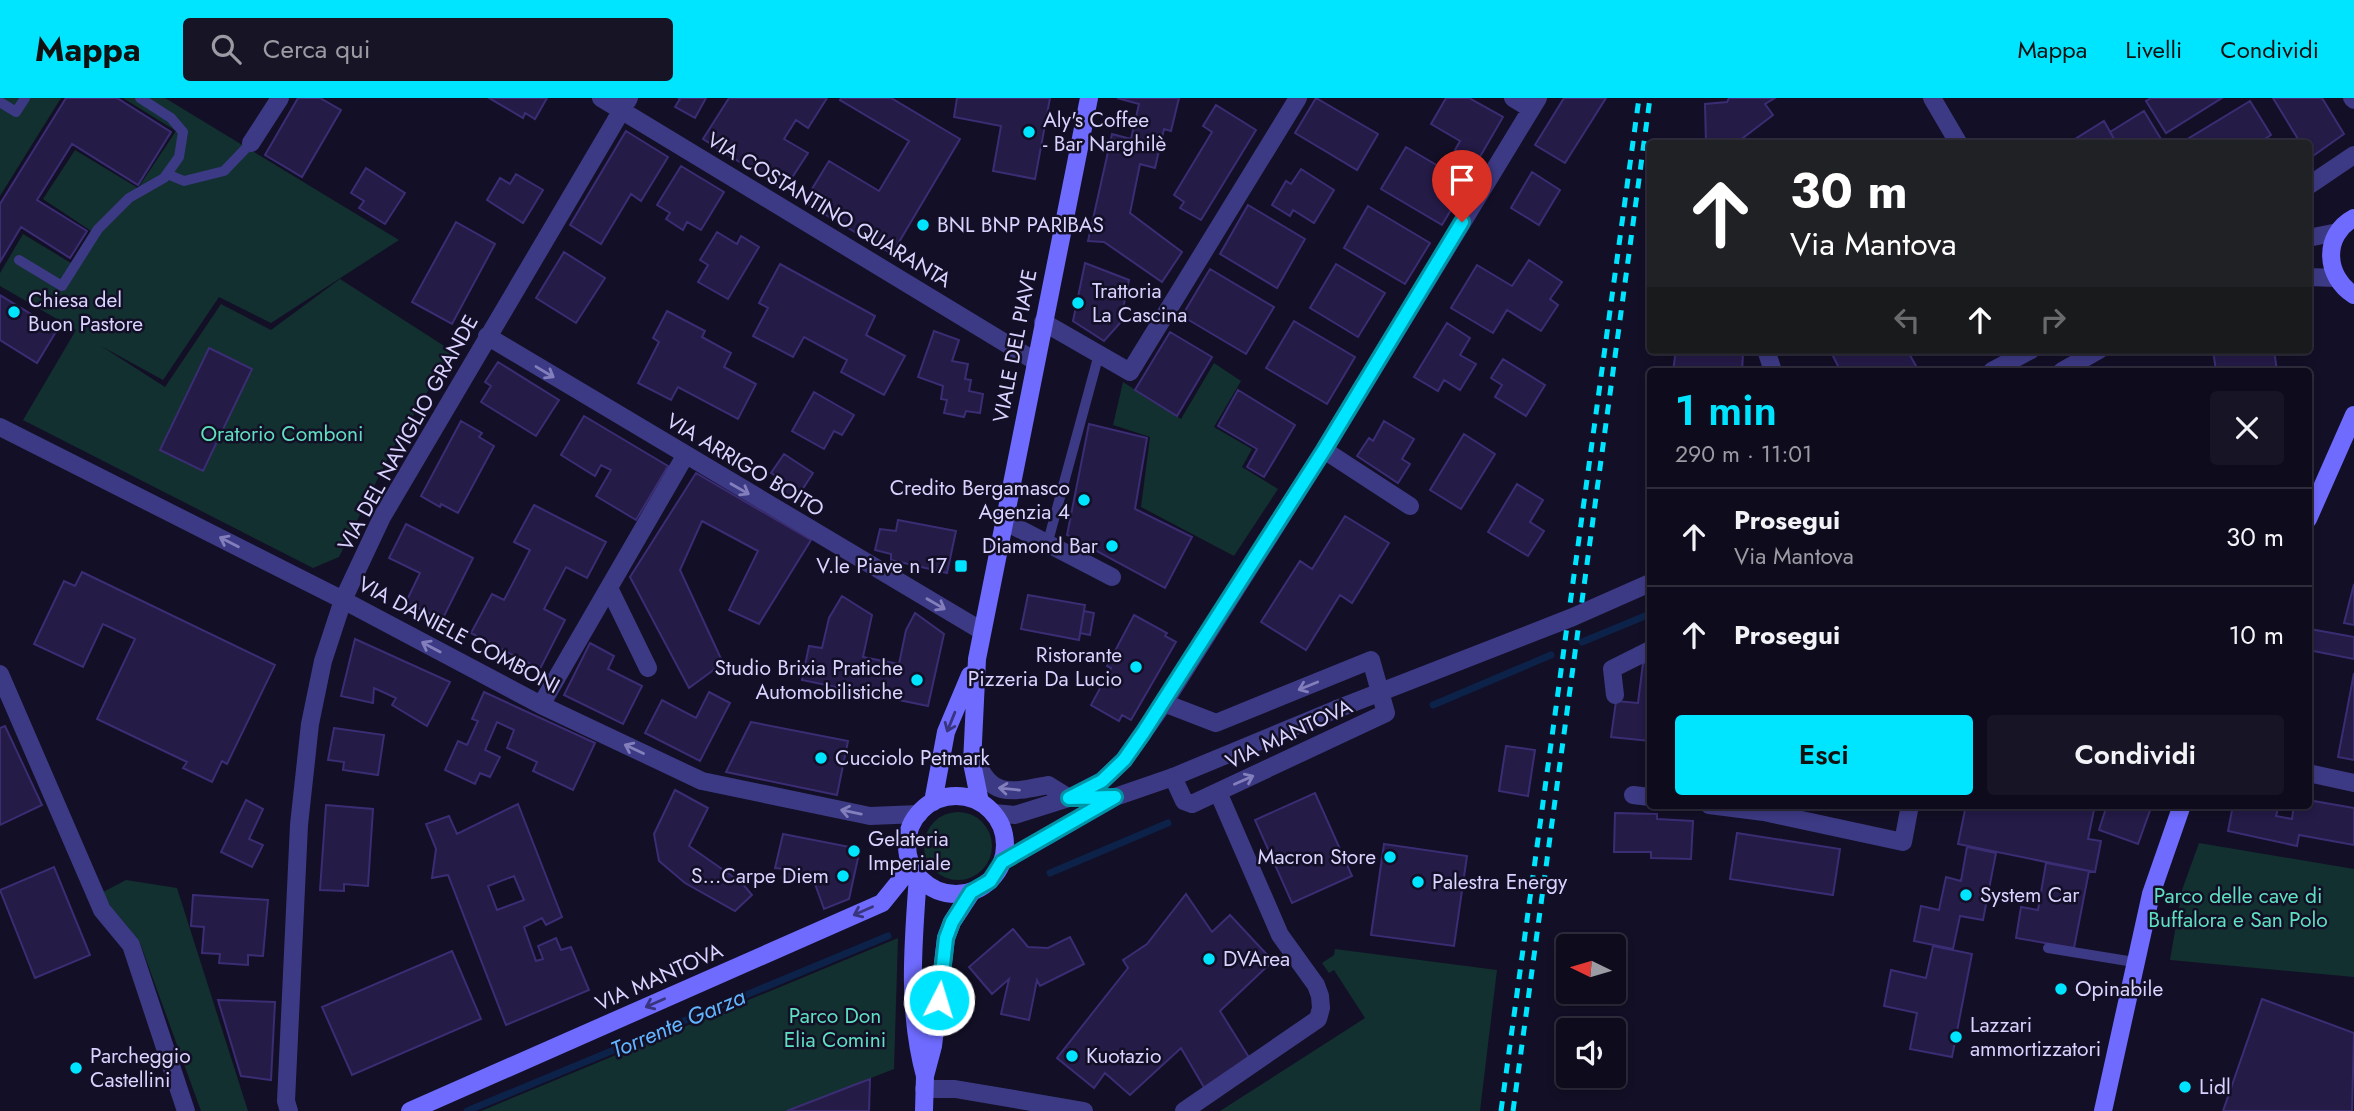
<!DOCTYPE html>
<html lang="it">
<head>
<meta charset="utf-8">
<style>
  body { margin:0; font-family:Jost,sans-serif; background:#171425; color:#f1f3f6; height:100vh; display:flex; flex-direction:column; font-size:26px; white-space:nowrap }
  * { box-sizing:border-box; margin:0 }
  p { font-size:23px; color:#9b9ba3 }
  .icon { flex:none; width:38px; height:38px; fill:none; stroke:currentColor; stroke-width:2; stroke-linecap:round; stroke-linejoin:round }
  .map { position:relative; flex:1; overflow:hidden }
  .panel { position:absolute; left:1647px; top:270px; width:665px; height:441px; display:flex; flex-direction:column; background:#0e0b1c; border-radius:7px; box-shadow:0 4px 10px #0003,0 0 0 2px #2e2b3b }
  .panel>* { flex:none }
  .banner { position:absolute; left:1647px; top:42px; width:665px; height:214px; border-radius:7px; box-shadow:0 4px 10px #0003,0 0 0 2px #2e2b3b; background:#202124; color:#fff; overflow:hidden }
  .needle { width:46px; rotate:275deg }
  .controls { position:absolute; left:1556px; top:836px; display:grid; gap:14px }
  .controls a { display:grid; place-items:center; width:70px; height:70px; border-radius:7px; background:#0e0b1c; box-shadow:0 4px 10px #0003,0 0 0 2px #2e2b3b; font-size:35px }
  .pin { position:absolute; display:grid; place-items:center; width:60px; height:60px; color:#fff; margin:-72px -30px; border-radius:50% 50% 50% 0; rotate:-45deg; box-shadow:0 0 7px #0007 }
  .pin .icon { rotate:45deg }
  .me { position:absolute; width:77px; margin:-38px; rotate:5deg; stroke-linejoin:round; filter:drop-shadow(0 0 5px #0008) }
  .turn { display:flex; align-items:center; gap:24px; height:147px; padding:0 28px; font-size:32px }
  .turn .icon { width:91px; height:91px; stroke-width:2.5 }
  .turn b { display:block; font-size:49px; line-height:60px }
  .lanes { display:flex; align-items:center; height:66px; padding:0 28px; background:#0003; justify-content:center; gap:35px; direction:ltr }
  .lanes .off { opacity:.35 }
  .round { display:grid; place-items:center; flex:none; width:74px; height:74px; border-radius:7px; background:#171425 }
  .summary { display:flex; align-items:center; justify-content:space-between; height:119px; padding:0 28px }
  h1 { font-size:42px; font-weight:600; line-height:52px; color:#00e5ff }
  .action { display:flex; gap:14px; margin-top:auto; padding:14px 28px }
  .action a { flex:1; height:80px; border-radius:7px; background:#00e5ff; color:#111; font-size:28px; font-weight:600; line-height:80px; text-align:center }
  .action a+a { background:#171425; color:#f1f3f6 }
  ul { padding:0; list-style:none }
  li { display:flex; align-items:center; gap:21px; height:98px; padding:0 28px; border-top:2px solid #2e2b3b }
  li div { flex:1 }
  li b { display:block; font-size:26px }
  li em { font-style:normal }
  header { display:flex; align-items:center; gap:42px; box-sizing:border-box; height:98px; padding:0 35px; background:#00e5ff; color:#111 }
  header strong { font-size:33px }
  nav { display:flex; gap:38px; margin-inline-start:auto; font-size:24px }
  .search { width:490px; height:63px; background:#171425; display:flex; align-items:center; gap:18px; box-sizing:border-box; padding:0 24px; border-radius:7px; color:#9b9ba3; font-size:26px }
  .map>svg:first-child { display:block }
</style>
</head>
<body>
<header>
<strong>Mappa</strong>
<div class="search"><svg class="icon" aria-label="search" viewBox="0 0 24 24"><circle cx="10" cy="10" r="6"/><path d="M15 15l6 6"/></svg>Cerca qui</div>
<nav><a>Mappa</a><a>Livelli</a><a>Condividi</a></nav>
</header>
<div class="map">
<svg width="2354" height="1013" viewBox="0 0 2354 1013">
  <rect width="100%" height="100%" fill="#130f26"/>
  <path fill="#12302f" d="M0,0H61L0,98Z
    M123,0H165L399,142L271,225L219,199L163,282L101,248L165,289L221,206L271,232L340,181L452,253L391,354L339,459L313,470L23,322L76,232L0,188V175L23,136L71,165L91,133L43,101L75,52L138,90L176,33Z
    M1214,265L1241,283L1214,329L1252,351L1242,369L1278,391L1234,458L1141,409L1150,339L1113,327L1123,284L1181,321Z
    M924 748a34 34 0 1 1 68 0a34 34 0 1 1-68 0Z
    M2199,745L2354,771V879L2170,862L2182,792Z
    M126,782L177,790L248,1013H201L140,845L111,809L103,794Z
    M898,840L894,971L787,1013H481Z
    M1335,851L1497,872L1480,1013H1220L1365,920L1334,872L1329,875L1322,865L1334,857Z"/>
  <g fill="none" stroke-linecap="round" stroke-linejoin="round">
    <path stroke="#0c2248" stroke-width="7" d="M1582,544L1650,516
      M1433,607L1551,557
      M1050,775L1168,725
      M467,1013L888,838"/>
  </g>
  <path fill="#241b47" stroke="#3b2d73" stroke-width="2" fill-rule="evenodd" d="M66,0H117L171,34L138,87L72,46L37,102L87,133L70,160L21,129L0,164V106Z
    M298,0H320L341,12L302,79L265,57Z
    M489,0H547L535,21L525,15L523,20Z
    M678,0H706L695,20L675,9L680,1Z
    M729,0H827L808,30L796,22L784,41L808,55L784,92L703,41Z
    M841,0H891L960,41L892,156L804,104L829,63L879,93L909,43L840,2Z
    M957,0H1050L1035,81L993,73L1001,28L954,19Z
    M1179,0L1171,33L1164,31L1155,70L1140,66L1130,115L1182,154L1162,184L1104,144L1088,143L1112,36L1131,41L1139,6L1117,0Z
    M1316,0L1378,36L1357,72L1295,35Z
    M1446,0H1469L1503,19L1477,64L1455,52L1460,43L1431,26Z
    M1564,0H1606L1565,65L1535,47Z
    M1729,0H1775L1765,6L1773,17L1735,46H1706L1705,6L1727,4Z
    M2151,0H2222L2166,35L2146,3Z
    M2273,0H2322L2344,36L2310,60L2308,46H2301Z
    M2250,3L2271,37L2257,46H2188L2186,42Z
    M1216,7L1256,32L1201,122L1180,110L1184,104L1174,97L1212,34L1203,28Z
    M2144,13L2164,46H2117L2110,34Z
    M2104,23L2117,46H2067Z
    M626,33L668,59L641,103L631,96L601,146L570,127Z
    M1406,49L1467,85L1442,127L1381,91Z
    M681,68L724,94L701,132L687,124L683,132L666,121L670,115L657,107Z
    M366,70L405,95L385,126L359,110L364,103L351,95Z
    M1301,71L1334,92L1314,125L1293,112L1290,118L1272,107L1286,83L1291,86Z
    M1532,74L1560,92L1539,127L1511,110Z
    M516,76L543,92L523,125L487,102L500,80L510,86Z
    M1248,107L1305,141L1277,190L1220,156Z
    M1368,108L1430,145L1405,186L1344,150Z
    M456,124L495,146L452,226L412,204Z
    M717,134L737,146L741,138L759,149L728,201L698,184L708,167L700,162Z
    M564,154L605,180L576,225L536,200Z
    M1529,162L1562,184L1550,201L1558,207L1541,233L1507,212L1493,235L1451,210L1477,167L1512,188Z
    M1085,165L1129,182L1120,225L1104,243L1073,223Z
    M780,166L875,218L866,237L905,258L884,297L841,274L847,262L804,239L793,259L753,238L768,210L759,205Z
    M1336,166L1385,195L1358,239L1310,210Z
    M1210,171L1274,209L1246,256L1182,218Z
    M0,197L57,232L37,265L0,242Z
    M667,213L705,233L702,239L731,255L724,269L756,286L738,321L678,289L671,302L638,285L659,244L653,240Z
    M1294,223L1355,259L1327,306L1266,270Z
    M1447,225L1470,240L1460,257L1476,266L1460,292L1444,282L1438,293L1414,279Z
    M934,233L959,242L952,263L968,266L965,281L971,282L969,293L983,296L980,315L966,313L964,319L944,315L947,302L941,301L943,288L918,279Z
    M1170,234L1212,259L1177,318L1135,292Z
    M209,250L252,271L203,373L160,352Z
    M1676,252H1713L1743,256L1742,273H1673Z
    M1830,252H1907L1916,268L1908,273H1829L1838,268Z
    M2213,252H2274L2277,273H2216Z
    M1503,261L1545,287L1526,318L1495,299L1502,287L1491,280Z
    M498,264L559,302L536,338L481,304L491,288L485,284Z
    M1238,292L1295,327L1264,379L1247,369L1257,351L1218,328Z
    M814,294L854,317L842,337L834,333L824,351L792,333Z
    M584,318L668,368L636,422L596,398L611,372L601,367L595,378L561,357Z
    M461,323L482,335L479,339L494,348L458,415L441,406L440,409L421,398Z
    M1384,323L1414,341L1402,361L1410,366L1398,385L1357,358L1369,340L1373,343Z
    M1089,326L1147,340L1135,411L1192,439L1165,490L1067,437Z
    M1464,336L1495,356L1461,411L1430,392Z
    M784,356L813,375L795,403L771,388L777,379L771,375Z
    M696,375L811,442L759,526L729,512L758,453L702,423L680,472L723,565L689,590L630,479Z
    M1517,386L1543,402L1530,424L1544,433L1528,458L1488,434Z
    M534,407L606,444L587,480L566,469L544,511L565,522L540,571L471,535L492,496L504,502L530,452L514,444Z
    M1345,418L1389,445L1352,505L1340,497L1306,552L1261,524L1300,463L1312,471Z
    M898,422L956,433L947,475L891,462V456L875,452L880,431L896,433Z
    M406,426L473,460L442,522L406,504L420,475L389,460Z
    M82,474L275,567L227,666L222,663L212,684L183,670L187,664L97,621L135,541L103,526L83,569L34,546L64,483L75,488Z
    M2354,486V527L2344,525Z
    M1028,497L1085,507L1079,542L1021,531Z
    M842,498L872,517L863,559L899,566L906,532L915,515L944,536L928,608L802,582L809,548L822,550L829,520Z
    M1084,513L1094,515L1090,537L1080,535Z
    M1134,517L1167,535L1165,538L1176,544L1131,622L1122,617L1119,623L1091,607L1111,570L1107,568Z
    M2310,531L2354,539V561L2308,552Z
    M355,541L450,584L427,628L392,607L396,600L374,590L373,605L341,598Z
    M590,545L614,558L608,571L642,588L623,626L564,597Z
    M1643,565H1650V643L1611,639L1616,603L1638,605Z
    M2354,575V662L2338,659Z
    M484,594L595,645L573,692L533,673L537,664L507,650L514,632L497,624L485,652L500,659L490,679L480,675L475,686L445,672L458,643L467,647L478,623L472,621Z
    M709,594L730,605L700,663L645,635L662,602L696,620Z
    M751,624L848,643L837,697L726,674Z
    M5,628L42,707L0,727V630Z
    M334,630L384,637L378,677L343,672L344,664L328,662Z
    M1506,648L1535,652L1528,698L1499,693Z
    M675,692L708,710L689,748L742,785L752,797L735,813L685,785L659,763L654,736Z
    M1315,695L1352,778L1292,805L1255,722Z
    M246,702L263,711L249,741L263,747L252,769L221,754Z
    M2308,702L2354,710V747L2299,737L2297,748L2228,733L2233,707H2279L2276,718L2292,721L2294,707H2308Z
    M518,706L562,819L546,827L542,820L524,829L536,863L543,861L538,848L556,840L561,852L571,849L589,892L506,927L448,777L432,780L436,751L426,726L449,718L457,736ZM514,778L524,802L497,812L488,788Z
    M326,707L373,711L368,788L344,786V793L320,792Z
    M1966,707H2095L2088,741L2101,743L2095,774L1958,746Z
    M2107,707H2152L2138,746L2099,732Z
    M1615,715L1657,716V721L1693,723L1691,761L1651,760V754H1614Z
    M1737,735L1840,751L1833,797L1730,781Z
    M783,736L860,751L849,801L824,811L815,786L782,779L786,771L775,770Z
    M1384,746L1467,758L1454,848L1371,837Z
    M1967,749L1996,755L1983,822L1960,818L1953,851L1914,843L1921,808L1939,812L1946,779L1961,783Z
    M2046,765L2089,773L2074,850L2016,840L2021,809L2038,812Z
    M54,769L90,857L35,880L0,792Z
    M1186,796L1212,834L1230,817L1273,863L1220,913L1250,961L1205,991L1181,950L1130,997L1105,975L1094,990L1057,960L1128,870L1123,862L1147,846Z
    M193,797L268,802L263,858L248,857V867L219,865L220,856L202,855L204,829L191,828Z
    M1013,831L1028,849L1048,850L1070,839L1084,866L1040,888L1037,882L1029,922L1001,916L1009,881L992,896L969,869Z
    M1933,848L1972,856L1952,959L1910,951L1917,915L1884,908L1891,872L1926,880Z
    M452,853L481,921L352,977L322,909Z
    M2262,901L2354,935L2352,1013H2223Z
    M218,902L275,904L271,982L241,978Z
    M870,981L869,1013H787L854,987Z"/>
  <g fill="none" stroke-linecap="round" stroke-linejoin="round">
    <path stroke="#3d3a85" stroke-width="10" d="M0,4L16,14L25,0
      M167,76L184,83L224,73L251,45
      M19,162L62,188L98,131L129,100L164,80L179,59L183,34L171,20L140,0
      M1047,447L1099,256
      M2048,850L2134,864"/>
    <path stroke="#3d3a85" stroke-width="18" d="M601,0L1035,263
      M1513,0L1531,11
      M1932,0L1959,46
      M2352,0L2354,2
      M251,45L280,0
      M2308,88L2354,57
      M1043,224L1130,274L1298,0
      M487,238L982,533
      M1766,252L1773,273
      M1992,273L2031,252
      M0,329L343,502L541,607L702,683L870,718L919,716
      M1324,352L1410,408
      M1004,423L1112,479
      M609,490L648,570
      M0,576L102,812L131,847L186,1013
      M1615,597L1612,571L1650,552
      M1164,605L1216,625L1371,562L1386,615L1192,706L1184,703L1173,679
      M541,607L685,358
      M2308,675L2354,685
      M1633,697L1650,699
      M1069,700L1102,683L1124,662L1164,605L1324,352L1538,0
      M1709,707L1764,714L1903,744L1910,707
      M924,991H955L1084,1013
      M289,1013L286,1003L299,727L310,626L323,563L343,502L382,419L629,0
      M1184,1013L1318,921L1321,910L1320,898L1316,887L1280,837L1218,694"/>
    <path stroke="#3d3a85" stroke-width="18" d="M2308,140L2338,134
      M2308,179L2336,180
      M2062,273L2099,252
      M976,660C989,701 1012,694 1048,687L1069,700
      M994,715L1015,717L1069,700L1112,699
      M1002,764L1115,699L1173,679L1337,611"/>
    <path stroke="#6f6bff" stroke-width="18" d="M2354,120C2322,137 2325,179 2354,197
      M2308,421L2354,317
      M907 747a49 49 0 1 1 98 0a49 49 0 1 1-98 0Z
      M933,704L946,634L970,577
      M980,704L972,665L977,561L1089,0
      M918,778C913,846 907,912 925,978
      M410,1013L882,805L912,768
      M924,1013L925,978L933,948L946,840L952,824L971,795
      M2103,1013L2151,796L2182,707"/>
    <path stroke="#00e5ff" stroke-width="5" stroke-dasharray="10 9" stroke-linecap="butt" d="M1501,1013L1639,0
      M1513,1013L1650,0"/>
    <path stroke="#3d3a85" stroke-width="18" d="M1337,611L1573,519L1650,485"/>
  </g>
  <defs><path id="oneway-shaft" d="M-6 0H5M1.5-3L5.5 0L1.5 3" fill="none" stroke-width="1.6" stroke-linecap="round" stroke-linejoin="round" transform="scale(1.75)"/></defs>
  <g stroke="#837fbc">
    <use href="#oneway-shaft" transform="translate(545 274) rotate(31)"/>
    <use href="#oneway-shaft" transform="translate(740 391) rotate(30)"/>
    <use href="#oneway-shaft" transform="translate(229 444) rotate(-153)"/>
    <use href="#oneway-shaft" transform="translate(936 506) rotate(30)"/>
    <use href="#oneway-shaft" transform="translate(431 549) rotate(-152)"/>
    <use href="#oneway-shaft" transform="translate(1308 588) rotate(158)"/>
    <use href="#oneway-shaft" transform="translate(634 651) rotate(-155)"/>
    <use href="#oneway-shaft" transform="translate(1244 682) rotate(-24)"/>
    <use href="#oneway-shaft" transform="translate(1009 691) rotate(-174)"/>
    <use href="#oneway-shaft" transform="translate(851 714) rotate(-168)"/>
  </g>
  <g stroke="#38347d">
    <use href="#oneway-shaft" transform="translate(951 624) rotate(112)"/>
    <use href="#oneway-shaft" transform="translate(863 813) rotate(156)"/>
    <use href="#oneway-shaft" transform="translate(655 905) rotate(156)"/>
  </g>
  <g fill="none" stroke-linecap="round" stroke-linejoin="round">
    <defs>
      <path id="route" d="M939,902L946,840L952,824L971,794L990,783L1002,764L1115,699L1069,700L1102,683L1124,662L1143,635L1324,352L1462,124"/>
    </defs>
    <use href="#route" stroke="#0095a6" stroke-width="18"/>
    <use href="#route" stroke="#00e5ff" stroke-width="12"/>
  </g>
  <g fill="#00e5ff" stroke="#130f26" stroke-width="2.5">
    <circle cx="1029" cy="34" r="7"/>
    <circle cx="923" cy="127" r="7"/>
    <circle cx="1078" cy="205" r="7"/>
    <circle cx="14" cy="214" r="7"/>
    <circle cx="1084" cy="402" r="7"/>
    <circle cx="1112" cy="448" r="7"/>
    <rect x="954" y="461" width="14" height="14" rx="3.5"/>
    <circle cx="1136" cy="569" r="7"/>
    <circle cx="917" cy="582" r="7"/>
    <circle cx="821" cy="660" r="7"/>
    <circle cx="854" cy="753" r="7"/>
    <circle cx="1390" cy="759" r="7"/>
    <circle cx="843" cy="778" r="7"/>
    <circle cx="1418" cy="784" r="7"/>
    <circle cx="1966" cy="797" r="7"/>
    <circle cx="1209" cy="861" r="7"/>
    <circle cx="2061" cy="891" r="7"/>
    <circle cx="1956" cy="939" r="7"/>
    <circle cx="1072" cy="958" r="7"/>
    <circle cx="76" cy="970" r="7"/>
    <circle cx="2185" cy="989" r="7"/>
  </g>
  <g text-anchor="middle" dominant-baseline="central" stroke-width="5" stroke-linejoin="round" paint-order="stroke">
    <g font-size="21" fill="#d9d4ff" stroke="#130f26" text-anchor="start">
      <text x="1043" y="22">Aly's Coffee<tspan x="1043" dy="24">- Bar Narghilè</tspan></text>
      <text x="937" y="127">BNL BNP PARIBAS</text>
      <text x="1092" y="193">Trattoria<tspan x="1092" dy="24">La Cascina</tspan></text>
      <text x="28" y="202">Chiesa del<tspan x="28" dy="24">Buon Pastore</tspan></text>
      <text x="1070" y="390" text-anchor="end">Credito Bergamasco<tspan x="1070" dy="24">Agenzia 4</tspan></text>
      <text x="1098" y="448" text-anchor="end">Diamond Bar</text>
      <text x="947" y="468" text-anchor="end">V.le Piave n 17</text>
      <text x="1122" y="557" text-anchor="end">Ristorante<tspan x="1122" dy="24">Pizzeria Da Lucio</tspan></text>
      <text x="903" y="570" text-anchor="end">Studio Brixia Pratiche<tspan x="903" dy="24">Automobilistiche</tspan></text>
      <text x="835" y="660">Cucciolo Petmark</text>
      <text x="868" y="741">Gelateria<tspan x="868" dy="24">Imperiale</tspan></text>
      <text x="1376" y="759" text-anchor="end">Macron Store</text>
      <text x="829" y="778" text-anchor="end">S...Carpe Diem</text>
      <text x="1432" y="784">Palestra Energy</text>
      <text x="1980" y="797">System Car</text>
      <text x="1223" y="861">DVArea</text>
      <text x="2075" y="891">Opinabile</text>
      <text x="1970" y="927">Lazzari<tspan x="1970" dy="24">ammortizzatori</tspan></text>
      <text x="90" y="958">Parcheggio<tspan x="90" dy="24">Castellini</tspan></text>
      <text x="1086" y="958">Kuotazio</text>
      <text x="2199" y="989">Lidl</text>
    </g>
    <g font-size="21" fill="#d9d4ff" stroke="#130f26">
      <text transform="translate(829 112) rotate(31)">VIA COSTANTINO QUARANTA</text>
      <text transform="translate(1015 248) rotate(-79)">VIALE DEL PIAVE</text>
      <text transform="translate(408 335) rotate(-61)">VIA DEL NAVIGLIO GRANDE</text>
      <text transform="translate(745 367) rotate(31)">VIA ARRIGO BOITO</text>
      <text transform="translate(459 537) rotate(28)">VIA DANIELE COMBONI</text>
      <text transform="translate(1289 636) rotate(-25)">VIA MANTOVA</text>
      <text transform="translate(659 879) rotate(-24)">VIA MANTOVA</text>
    </g>
    <g font-size="21" fill="#5fe0c0" stroke="#130f26">
      <text x="282" y="336">Oratorio Comboni</text>
      <text x="2238" y="798">Parco delle cave di<tspan x="2238" dy="24">Buffalora e San Polo</tspan></text>
      <text x="835" y="918">Parco Don<tspan x="835" dy="24">Elia Comini</tspan></text>
    </g>
    <g font-size="23" font-style="italic" fill="#62b6ff" stroke="#130f26">
      <text transform="translate(678 925) rotate(-23)">Torrente Garza</text>
    </g>
  </g>
</svg>
<div class="controls">
<a><svg class="needle" viewBox="-14 -14 28 28"><path d="M0-13l5 13h-10z" fill="#e53935"/><path d="M0 13l5-13h-10z" fill="#9b9ba3"/></svg></a>
<a><svg class="icon" aria-label="sound" viewBox="0 0 24 24"><path d="M4 9h4l5-4v14l-5-4H4zM17 9q2 3 0 6"/></svg></a>
</div>
<div class="pin" style="left:1462px;top:124px;background:#d93025"><svg class="icon" aria-label="arrive" viewBox="0 0 24 24"><path d="M6 21V4h12l-3 4 3 4H6"/></svg></div>
<svg class="me" style="left:939px;top:902px" viewBox="-20 -20 40 40"><circle r="17" fill="#00e5ff" stroke="#fff" stroke-width="3"/><path d="M0-11L8 9 0 5-8 9z" fill="#fff"/></svg>
<div class="banner">
<div class="turn"><svg class="icon" aria-label="ahead" viewBox="0 0 24 24"><path d="M12 20V5M6 11l6-6 6 6"/></svg><div><b>30 m</b>Via Mantova</div></div>
<div class="lanes"><svg class="icon off" aria-label="left" viewBox="0 0 24 24"><path d="M17 20v-9H6M10 6l-5 5 5 5"/></svg><svg class="icon" aria-label="ahead" viewBox="0 0 24 24"><path d="M12 20V5M6 11l6-6 6 6"/></svg><svg class="icon off" aria-label="right" viewBox="0 0 24 24"><path d="M7 20v-9h11M14 6l5 5-5 5"/></svg></div>
</div>
<section class="panel">
<div class="summary"><div><h1>1 min</h1><p>290 m · 11:01</p></div><a class="round"><svg class="icon" aria-label="close" viewBox="0 0 24 24"><path d="M6 6l12 12M18 6L6 18"/></svg></a></div>
<ul>
<li><svg class="icon" aria-label="ahead" viewBox="0 0 24 24"><path d="M12 20V5M6 11l6-6 6 6"/></svg><div><b>Prosegui</b><p>Via Mantova</p></div><em>30 m</em></li>
<li><svg class="icon" aria-label="ahead" viewBox="0 0 24 24"><path d="M12 20V5M6 11l6-6 6 6"/></svg><div><b>Prosegui</b></div><em>10 m</em></li>
</ul>
<div class="action"><a>Esci</a><a>Condividi</a></div>
</section>
</div>
</body>
</html>
